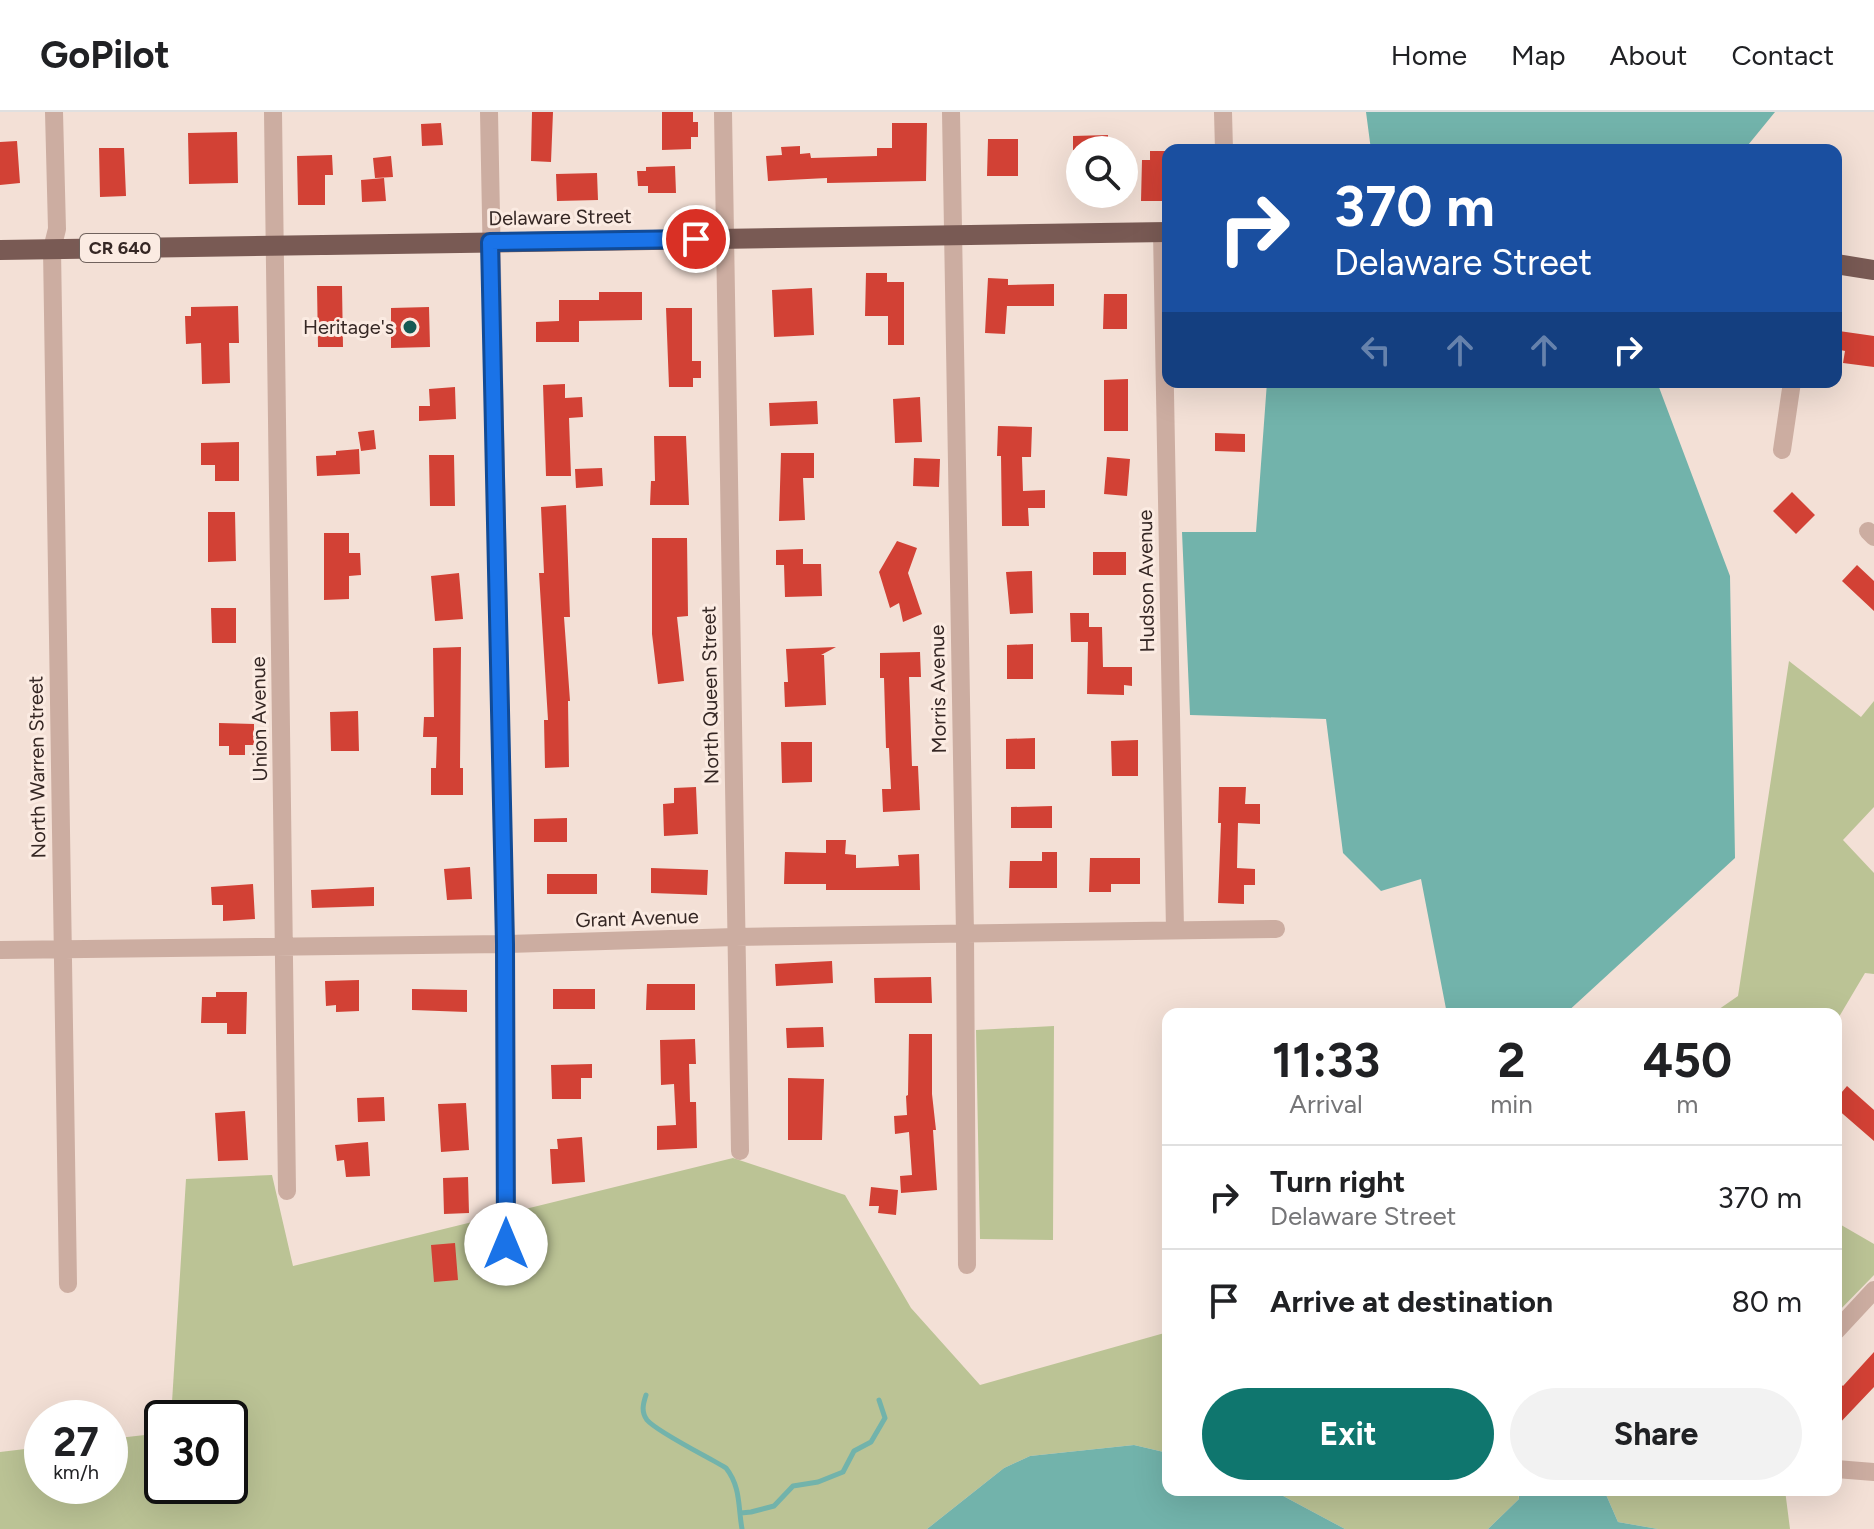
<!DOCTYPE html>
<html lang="en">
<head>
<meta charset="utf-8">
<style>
  body { margin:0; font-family:Figtree,sans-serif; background:#f2f2f2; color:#202124; height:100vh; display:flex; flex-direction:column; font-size:30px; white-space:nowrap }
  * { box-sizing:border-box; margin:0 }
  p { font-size:26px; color:#757577 }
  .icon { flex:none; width:44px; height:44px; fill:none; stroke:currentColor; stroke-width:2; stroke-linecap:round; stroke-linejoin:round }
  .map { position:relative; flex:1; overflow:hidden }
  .details { position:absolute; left:1162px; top:896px; width:680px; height:488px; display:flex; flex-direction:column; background:#fff; border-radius:16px; box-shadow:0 8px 32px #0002 }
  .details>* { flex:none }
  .guide { position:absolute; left:1162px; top:32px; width:680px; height:244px; border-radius:16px; box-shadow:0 8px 32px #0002; background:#1a4fa0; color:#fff; overflow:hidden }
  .buttons { position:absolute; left:1066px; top:24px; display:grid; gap:16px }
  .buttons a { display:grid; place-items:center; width:72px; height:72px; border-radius:50%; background:#fff; box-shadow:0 8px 32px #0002; font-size:40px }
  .speed { position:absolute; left:24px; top:1288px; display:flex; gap:16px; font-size:40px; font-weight:700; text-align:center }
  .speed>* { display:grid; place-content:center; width:104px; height:104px; border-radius:50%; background:#fff; box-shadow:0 8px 32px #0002; line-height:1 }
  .speed small { font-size:20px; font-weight:400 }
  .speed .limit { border:4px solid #111; border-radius:12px; background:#fff; color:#111 }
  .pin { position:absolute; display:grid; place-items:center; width:68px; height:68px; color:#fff; margin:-34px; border:4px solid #fff; border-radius:50%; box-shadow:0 2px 8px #0007 }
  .me { position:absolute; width:88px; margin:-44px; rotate:0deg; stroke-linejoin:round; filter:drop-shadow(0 0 6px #0008) }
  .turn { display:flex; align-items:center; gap:28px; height:168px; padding:0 40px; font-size:36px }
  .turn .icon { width:104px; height:104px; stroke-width:2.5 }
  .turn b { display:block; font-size:56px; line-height:68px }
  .lanes { display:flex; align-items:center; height:76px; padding:0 40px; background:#0003; justify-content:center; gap:40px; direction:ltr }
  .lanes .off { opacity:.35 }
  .eta { display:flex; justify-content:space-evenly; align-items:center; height:136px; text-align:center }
  .eta b { font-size:48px; font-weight:700; line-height:56px }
  .action { display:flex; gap:16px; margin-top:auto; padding:16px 40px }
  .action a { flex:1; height:92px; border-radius:48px; background:#0f766e; color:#fff; font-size:32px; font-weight:700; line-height:92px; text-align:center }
  .action a+a { background:#f2f2f2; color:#202124 }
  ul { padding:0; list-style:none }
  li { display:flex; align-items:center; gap:24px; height:104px; padding:0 40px; border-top:2px solid #e0e0e0 }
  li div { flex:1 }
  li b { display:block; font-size:30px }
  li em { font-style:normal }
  header { display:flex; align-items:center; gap:48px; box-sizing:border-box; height:112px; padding:0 40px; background:#fff; border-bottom:2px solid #e0e0e0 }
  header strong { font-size:38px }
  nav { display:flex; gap:44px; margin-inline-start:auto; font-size:28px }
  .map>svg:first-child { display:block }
</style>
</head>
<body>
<header>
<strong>GoPilot</strong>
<nav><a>Home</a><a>Map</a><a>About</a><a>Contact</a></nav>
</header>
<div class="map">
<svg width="1874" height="1417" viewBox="0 0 1874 1417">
  <rect width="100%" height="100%" fill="#f3e0d6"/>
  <path fill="#bbc395" d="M1789,549L1861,605L1874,589V695L1843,728L1874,761V862L1865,861L1836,910V902H1712L1738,884Z
    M1054,914L1053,1128L980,1127L976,918Z
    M733,1046L845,1083L911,1196L980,1273L1168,1220V1341L1134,1333L1030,1344L1004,1356L927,1417H0V1340L42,1335V1374H110V1327L162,1321V1374H230V1306H171L186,1067L272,1063L293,1154Z
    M1836,1110L1874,1132V1163L1836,1202Z
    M1272,1378H1518L1519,1387L1488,1417H1345Z
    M1604,1378H1785L1790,1417H1658L1618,1410Z"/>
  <path fill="#72b3ab" d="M1366,0H1775L1744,38H1371Z
    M1267,270H1657L1730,464L1735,746L1565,902H1447L1421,767L1381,779L1343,741L1326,607L1190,603L1182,420H1256Z
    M1134,1333L1168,1341V1378H1272L1345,1417H927L1004,1356L1030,1344Z
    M1519,1378H1604L1618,1410L1658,1417H1488L1519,1387Z"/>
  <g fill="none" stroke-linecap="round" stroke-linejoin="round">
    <path stroke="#72b3ab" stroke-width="5" d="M646,1283C643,1292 641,1300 647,1308C657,1320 710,1346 726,1356C741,1375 738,1395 742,1417
      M741,1401L751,1400L774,1394L793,1374L818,1370L843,1360L854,1339L871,1330L885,1306L879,1288"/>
  </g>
  <path fill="#d24135" d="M532,0H553L551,50L531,49Z
    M662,0H693V10H698V25H691V37L662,38Z
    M441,11L443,33L422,34L421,12Z
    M892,11H927L926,69L827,71V66L768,69L766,44L782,43L781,35L800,34V42L810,41L811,46L877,44V36H892Z
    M237,20L238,71L189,72L188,21Z
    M1108,23V38H1073V24Z
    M988,27H1018V64H987Z
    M17,29L20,71L0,73V30Z
    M99,36H124L126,84L100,85Z
    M1150,39H1165L1164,89H1141L1142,48H1150Z
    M332,43L333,63H325V93H298L297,44Z
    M391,44L393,65L375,66L373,46Z
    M675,54L676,81H648V74H638L637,59H646V55Z
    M597,61L598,88L557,89L556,62Z
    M384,66L386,89L362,90L361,68Z
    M866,161H887V170H904V233H888V204H865Z
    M988,166L1008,167V173L1054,172V194H1007L1005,222L985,221Z
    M317,174H342L343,235H318Z
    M812,176L814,223L774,225L772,178Z
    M599,180H642V208L579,209V230H536V210L559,209V188H599Z
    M1104,182H1127V217H1103Z
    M238,194L239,231H229L230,271L202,272L201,231L186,232L185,204H191V195Z
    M429,195L430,235L391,236V196Z
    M666,196H692V249H701V266H693V275H669Z
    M1839,219L1874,224V255L1843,251L1845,239L1836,237Z
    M1128,267V319H1104V268Z
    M565,272V286L582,285L583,305L569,306L571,364H546L543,273Z
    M455,275L456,307L419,309V294H430L429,277Z
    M920,285L922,330L895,331L893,287Z
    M817,289L818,312L770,314L769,291Z
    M998,314L1032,315L1031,345H1022L1023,379L1045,378V396H1028L1029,414H1002L1001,344H997Z
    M374,318L376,337L361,339L358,320Z
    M1215,321L1245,322V340L1215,339Z
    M654,324H686L689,393H650L651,369H655Z
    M239,330V369H215V353H201V331Z
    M359,337L360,362L317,364L316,344L336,343V339Z
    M781,341H814V366H803L805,408L779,409Z
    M429,343H454L455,394H430Z
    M1107,345L1130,347L1127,384L1104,382Z
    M914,346L940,347L939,375L913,374Z
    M602,356L603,374L576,376L575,357Z
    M1792,380L1815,403L1796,422L1773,399Z
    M566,393L570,505H564L570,589H568L569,655L545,656L544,608H548L539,461H544L541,395Z
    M208,400H235L236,449L208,450Z
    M324,421H349V441H360L361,463L349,464V487L324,488Z
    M652,426H687L688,504L677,505L684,569L658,572L652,522Z
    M897,429L917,436L908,461L922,502L903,510L899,491L890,496L879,460Z
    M803,437V452H821L822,484L785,485L784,453H776V438Z
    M1093,440H1126V463H1093Z
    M1857,453L1874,469V499L1842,469Z
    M1032,459L1033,501L1010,502L1006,460Z
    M459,461L463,507L435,509L431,464Z
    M211,496H236V531H212Z
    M1070,501H1089V515H1102L1103,555H1132V574L1124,573V583L1087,582L1088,530H1071Z
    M1033,532V567H1007V533Z
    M461,535L460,656H463V683H431V656H436L437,625H423L424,605H434L433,536Z
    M836,535L821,543H824L826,593L785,595L784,570H788L786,537Z
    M920,540L921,565H909L912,654H918L920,698L883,700L882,677H891L889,636H886L884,566H880V541Z
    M358,599L359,639H331L330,600Z
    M219,611L254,612V633H245V643H229V634H219Z
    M1035,626V657H1006V627Z
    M1138,628V664H1112L1111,629Z
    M781,630H812V670L782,671Z
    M696,675L698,722L664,724L663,692L674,691V676Z
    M1219,675H1246L1245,692H1260V712L1238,711L1237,756L1255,757V773H1244V792L1218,791L1221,711H1218Z
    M1052,694V716H1011V695Z
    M567,706V730H534V707Z
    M826,728H846L845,742L856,743V756L899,754L898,743L919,742L920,778H826V772H784L785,740L826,741Z
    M1042,740H1057V776H1009L1010,749H1042Z
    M1090,746H1140V772H1111V780H1089Z
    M470,755L472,787L447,788L444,757Z
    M651,756L708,758L707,783L651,781Z
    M547,762H597V782H547Z
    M253,772L255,807L223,809V793H212L211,775Z
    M374,775V794L312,796L311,778Z
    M832,849L833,871L776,874L775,852Z
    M931,865L932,891H875L874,866Z
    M359,868V899L336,900V893L326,894L325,869Z
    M647,872H695V898H646Z
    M412,877L467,878V900L412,898Z
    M553,877H595V897H553Z
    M216,880H247L246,922H227V911H201L202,885H216Z
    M823,915L824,935L787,936L786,916Z
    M909,922H932V982L936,1018H933L937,1078L901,1081L900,1064L912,1063L909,1020L895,1022L894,1004L907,1003L906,984L908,983Z
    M695,927L696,952H689L690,990H696L697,1036L657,1038V1014L676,1013L674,972L661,973L660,928Z
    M592,952V966H581V987H552L551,953Z
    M788,966L824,967L822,1028H788Z
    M1847,974L1874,998V1029L1836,996V987Z
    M384,985L385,1009L358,1010L357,986Z
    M466,991L469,1038L441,1040L438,992Z
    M245,999L248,1048L218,1049L215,1001Z
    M582,1025L585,1070L552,1072L550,1037H558L557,1027Z
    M368,1030L370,1064L346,1065L344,1048L337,1049L335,1033Z
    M468,1065L469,1101L444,1102L443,1066Z
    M871,1075L898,1078L896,1103L878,1101L879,1094H869Z
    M455,1131L458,1168L434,1170L431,1133Z
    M1874,1240V1275L1836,1315V1268L1843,1274Z"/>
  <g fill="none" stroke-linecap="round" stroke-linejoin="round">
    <path stroke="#ccada1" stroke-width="18" d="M54,0L57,117L52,137L68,1172
      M273,0L287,1079
      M489,0L505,832L506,1132
      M723,0L740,1039
      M951,0L965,822L967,1153
      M1223,0L1224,38
      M1162,120L1175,818
      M1782,338L1792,270
      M1868,419L1874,425
      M0,838L505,832L735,825L1276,817
      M1836,1219L1874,1178
      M1836,1357L1874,1360"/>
    <path stroke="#795a54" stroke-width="20" d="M0,138L1168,120
      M1836,152L1874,158"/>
  </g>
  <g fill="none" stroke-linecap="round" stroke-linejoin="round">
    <defs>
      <path id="route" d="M506,1132L505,832L490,130L696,127"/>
    </defs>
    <use href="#route" stroke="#114b97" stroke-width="20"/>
    <use href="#route" stroke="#1a73e8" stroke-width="14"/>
  </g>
  <circle fill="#165a54" stroke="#fbebe2" stroke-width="3" cx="410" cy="215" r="8"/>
  <g text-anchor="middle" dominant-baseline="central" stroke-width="6" stroke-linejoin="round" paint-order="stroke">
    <rect fill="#fbebe2" stroke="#70625d" stroke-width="2" x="80" y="122" width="80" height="28" rx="6"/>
    <g font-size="18" font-weight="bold" fill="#352724">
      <text x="120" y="136">CR 640</text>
    </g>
    <g font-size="20" fill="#352724" stroke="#fbebe2">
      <text transform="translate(560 105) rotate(-1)">Delaware Street</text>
      <text transform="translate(1146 469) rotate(-91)">Hudson Avenue</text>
      <text transform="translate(938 577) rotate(-91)">Morris Avenue</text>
      <text transform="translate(710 583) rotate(-91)">North Queen Street</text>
      <text transform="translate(259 607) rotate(-91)">Union Avenue</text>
      <text transform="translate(37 655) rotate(-91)">North Warren Street</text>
      <text transform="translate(637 806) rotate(-2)">Grant Avenue</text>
    </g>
    <g font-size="20" fill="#352724" stroke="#fbebe2" text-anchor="end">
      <text x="394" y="215">Heritage's</text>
    </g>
  </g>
</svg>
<div class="buttons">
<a><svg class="icon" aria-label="search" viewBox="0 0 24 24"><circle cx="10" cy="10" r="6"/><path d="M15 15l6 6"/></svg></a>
</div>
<div class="speed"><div>27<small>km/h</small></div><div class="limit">30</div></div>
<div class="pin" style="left:696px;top:127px;background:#d93025"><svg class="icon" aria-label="arrive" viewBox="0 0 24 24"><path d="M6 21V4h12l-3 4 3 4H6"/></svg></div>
<svg class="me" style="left:506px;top:1132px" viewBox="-20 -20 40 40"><circle r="19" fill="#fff"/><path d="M0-13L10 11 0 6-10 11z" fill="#1a73e8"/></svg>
<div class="guide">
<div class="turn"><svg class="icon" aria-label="right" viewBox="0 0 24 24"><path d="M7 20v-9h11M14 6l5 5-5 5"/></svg><div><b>370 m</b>Delaware Street</div></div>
<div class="lanes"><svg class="icon off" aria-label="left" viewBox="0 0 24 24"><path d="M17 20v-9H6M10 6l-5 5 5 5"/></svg><svg class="icon off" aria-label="ahead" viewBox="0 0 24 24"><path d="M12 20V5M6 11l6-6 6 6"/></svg><svg class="icon off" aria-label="ahead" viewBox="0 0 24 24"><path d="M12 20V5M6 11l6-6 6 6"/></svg><svg class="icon" aria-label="right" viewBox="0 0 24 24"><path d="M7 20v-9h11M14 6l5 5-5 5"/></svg></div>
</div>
<section class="details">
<div class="eta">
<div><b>11:33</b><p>Arrival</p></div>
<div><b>2</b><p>min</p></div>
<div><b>450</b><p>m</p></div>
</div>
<ul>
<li><svg class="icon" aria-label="right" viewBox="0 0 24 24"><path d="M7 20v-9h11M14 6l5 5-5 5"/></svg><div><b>Turn right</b><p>Delaware Street</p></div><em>370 m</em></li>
<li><svg class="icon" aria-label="arrive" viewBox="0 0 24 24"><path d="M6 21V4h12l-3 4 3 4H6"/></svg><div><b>Arrive at destination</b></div><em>80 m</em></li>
</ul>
<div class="action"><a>Exit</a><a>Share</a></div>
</section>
</div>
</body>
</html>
